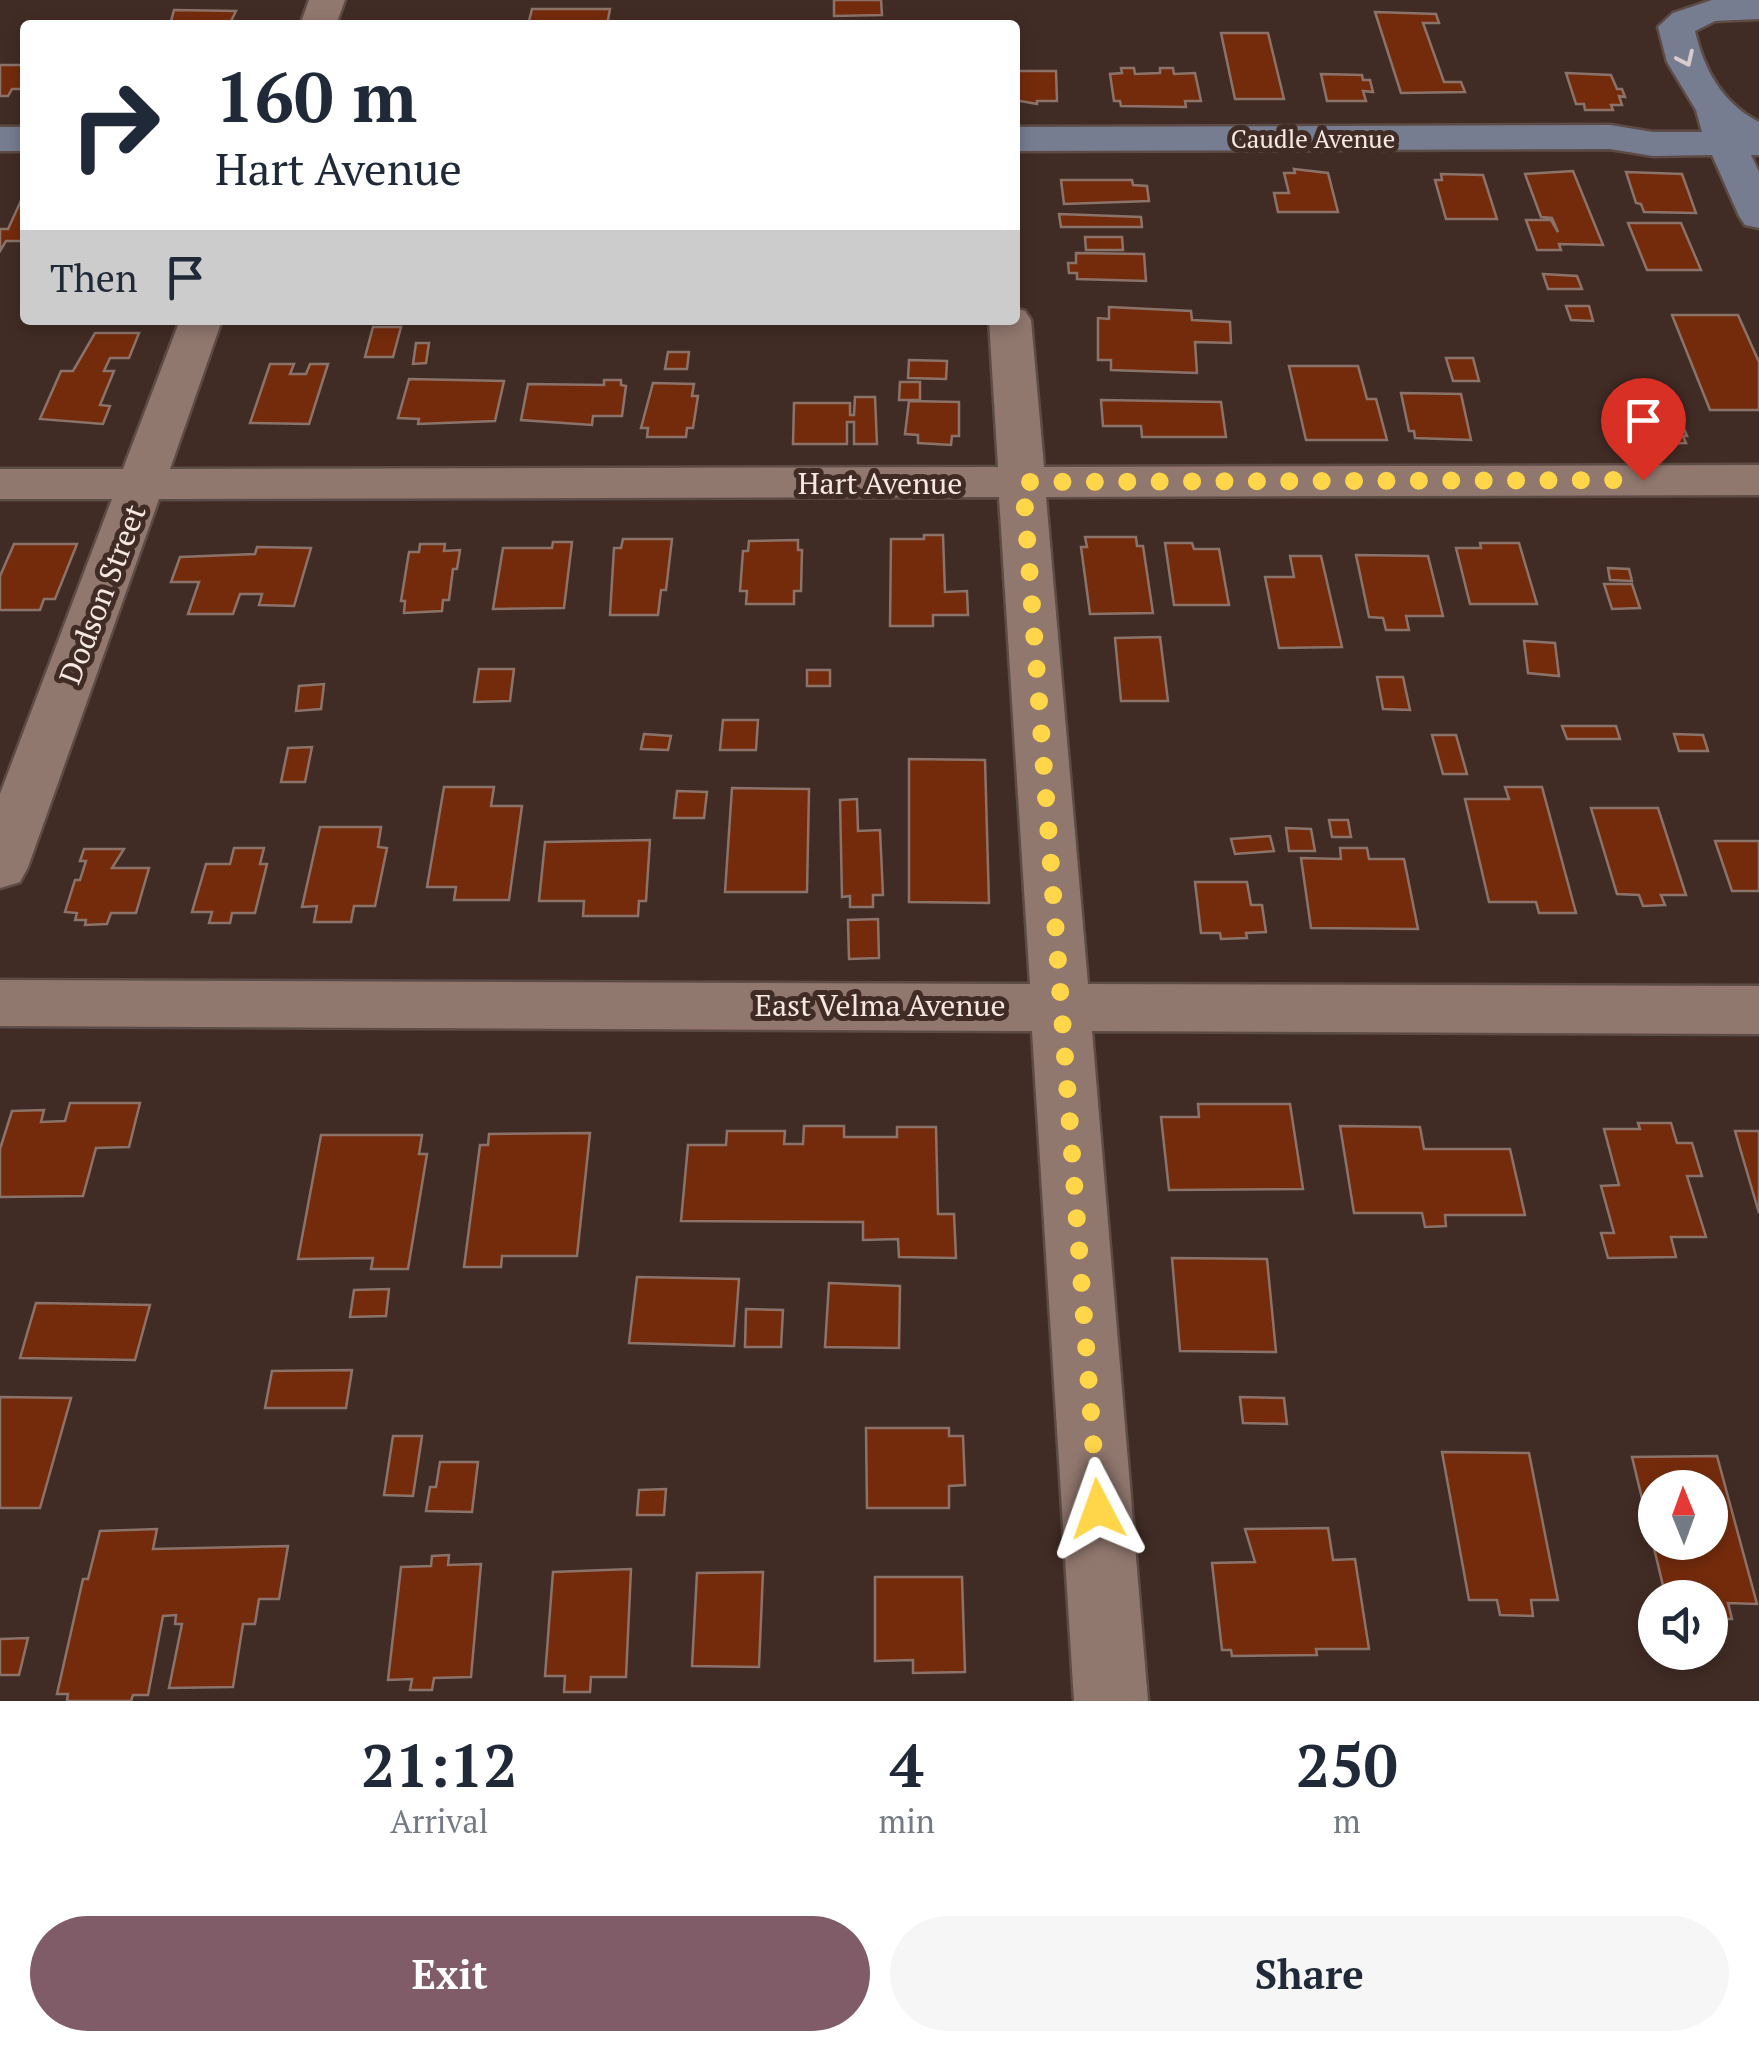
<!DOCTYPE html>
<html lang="en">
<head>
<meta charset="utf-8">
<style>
  body { margin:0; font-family:"PT Serif",serif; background:#f6f6f7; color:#1f2937; height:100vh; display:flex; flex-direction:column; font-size:38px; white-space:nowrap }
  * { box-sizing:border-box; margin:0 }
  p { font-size:32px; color:#747a83 }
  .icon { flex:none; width:55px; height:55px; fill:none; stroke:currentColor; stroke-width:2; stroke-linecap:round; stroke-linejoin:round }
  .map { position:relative; height:1701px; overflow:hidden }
  .details { display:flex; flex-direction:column; background:#fff; flex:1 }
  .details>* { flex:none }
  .top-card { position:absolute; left:20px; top:20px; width:1000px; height:305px; border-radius:10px; box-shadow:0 5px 15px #0003; background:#fff; color:#1f2937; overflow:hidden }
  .needle { width:65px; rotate:359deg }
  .fabs { position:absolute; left:1638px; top:1470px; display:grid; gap:20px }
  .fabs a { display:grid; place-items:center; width:90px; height:90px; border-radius:50%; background:#fff; box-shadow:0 5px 15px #0003; font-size:50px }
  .pin { position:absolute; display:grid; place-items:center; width:85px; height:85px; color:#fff; margin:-102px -42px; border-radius:50% 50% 50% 0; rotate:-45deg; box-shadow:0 0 10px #0007 }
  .pin .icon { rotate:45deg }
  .me { position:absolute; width:110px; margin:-55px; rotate:356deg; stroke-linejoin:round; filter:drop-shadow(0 0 8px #0008) }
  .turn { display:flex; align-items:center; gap:35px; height:210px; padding:0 30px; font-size:45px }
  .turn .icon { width:130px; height:130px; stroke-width:2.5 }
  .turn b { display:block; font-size:70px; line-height:85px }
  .then { display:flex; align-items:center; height:95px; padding:0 30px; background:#0003; gap:20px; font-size:38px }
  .eta { display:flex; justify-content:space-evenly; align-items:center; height:170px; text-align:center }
  .eta b { font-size:60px; font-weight:700; line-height:70px }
  .primary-button { display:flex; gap:20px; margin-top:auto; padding:20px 30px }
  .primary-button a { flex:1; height:115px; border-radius:60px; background:#7f5c67; color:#fff; font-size:40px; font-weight:700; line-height:115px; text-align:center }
  .primary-button a+a { background:#f6f6f7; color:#1f2937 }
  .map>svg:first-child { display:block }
</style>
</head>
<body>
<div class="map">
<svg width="1759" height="1701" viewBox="0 0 1759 1701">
  <rect width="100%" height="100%" fill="#412c25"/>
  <path fill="#742b0c" stroke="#8b736a" stroke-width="2.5" fill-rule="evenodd" d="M834,0H881L882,15L834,16Z
    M532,9H610L607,25H528Z
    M174,10L236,11L229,25H170Z
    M1375,12L1436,14L1439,23H1423L1444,82H1461L1465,92L1401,93Z
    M369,22H508L367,25Z
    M1221,33H1268L1284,99H1235Z
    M0,65H25V89H12L8,96H0Z
    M1121,68H1134L1135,74L1160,73V68H1173L1174,74L1195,73L1201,101H1185L1186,107L1121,106L1120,101H1114L1110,74L1122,73Z
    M1015,71H1056L1057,101H1037V104L1015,100Z
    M1566,73L1611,75L1617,89H1622L1625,97L1619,96L1622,105H1611L1613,110H1585L1584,104H1576Z
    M1321,74L1362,75L1363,80H1370L1373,92L1363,91L1366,101H1327Z
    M1294,169L1328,173L1338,212H1278L1274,193H1289L1284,173H1295Z
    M1573,171L1603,245L1559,244L1561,250H1537L1526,220H1551L1558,232L1552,218L1541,217L1525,174Z
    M1626,172L1682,174L1696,213L1644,212L1641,204L1636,203Z
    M1441,174L1483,175L1497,219H1446L1435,180H1442Z
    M1061,180H1132L1133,185L1147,186L1149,201L1064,204Z
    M25,192V236L22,241H6L0,251V229H8Z
    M1059,214L1141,217L1142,227H1061Z
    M1628,223H1681L1701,270H1647Z
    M1085,237H1122L1123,250H1086Z
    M1076,253L1144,254L1146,281L1077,279V273H1069L1068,263H1076Z
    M1543,274L1577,276L1582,289H1548Z
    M1566,306H1589L1593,321L1571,320Z
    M1109,307L1191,311L1192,320L1230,322L1231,343L1195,342L1197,373L1111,370V360H1098V318L1109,319Z
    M1672,315H1738L1759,362V410H1710Z
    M373,327H401L393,357H365Z
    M95,333H139L129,358H110L104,371H114L100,405L110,406L103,424L40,419L61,371H73Z
    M416,343H429L426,363L413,364Z
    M668,352H689L687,369H665Z
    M1446,358H1473L1479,381H1453Z
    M909,360L947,361L946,379L908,378Z
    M270,364H294L290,374H306L310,364H328L309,424L250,423Z
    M1289,366H1358L1367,399H1376L1387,440H1306Z
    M409,379L504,381L495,421L418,424L419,419L398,418Z
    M604,380H621V385L626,386L622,416H593L592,425L521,420L528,384L604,385Z
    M900,382H920V400H899Z
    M653,383L694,384L692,396H698L693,428H687L686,437H647L648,428H641Z
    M1668,391L1687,436H1683L1686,443L1654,444L1651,436L1631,437L1619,406H1615L1612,399H1618L1615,392Z
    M1401,393L1461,394L1471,440L1415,438L1414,431H1409Z
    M855,397H875L877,444H854V422H847V444H793L794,403H850V415H854Z
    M1101,400L1221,402L1226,437H1142L1141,426H1103Z
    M909,401L959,402V436H952L951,445L918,443V435L905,434Z
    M924,535H943L945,592L967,591L968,615H933V626H890L891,539H924Z
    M1085,537H1136L1137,546H1143L1153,613L1090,614L1081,547H1087Z
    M623,539H672L666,590H661L658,615H610L614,548H621Z
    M798,540V550H802L801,591H794V604H746L747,591H740L743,551H748L749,541Z
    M553,542H572L564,608L493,609L503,548H552Z
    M1165,543H1192L1194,549H1219L1229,605H1174Z
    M1480,543H1519L1537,604H1470L1456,548H1481Z
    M14,544H77L55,599H44L40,610H0V576Z
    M420,544H445L444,551L460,550L457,569H453L449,600H443L442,611L404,613L405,601H401L409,552H419Z
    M257,547L311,548L294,606L259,605L262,594H240L233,614H188L199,582H171L180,557L255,554Z
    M1356,555L1428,556L1443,616H1406L1409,630H1386L1383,618L1369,617Z
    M1290,556H1321L1342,647L1279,648L1265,577H1294Z
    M1608,568L1629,569L1632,581L1610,580Z
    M1604,584H1632L1640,608L1612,609Z
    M1160,637L1168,701H1121L1115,638Z
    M1524,641L1555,643L1559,676L1528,673Z
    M479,669H514L510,701L474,702Z
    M807,670H830V686H807Z
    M1377,677H1403L1410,710L1383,709Z
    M324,684L321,709L296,711L299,686Z
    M723,720H758L756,750H720Z
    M1562,726H1616L1620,739H1567Z
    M644,734L671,736L668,750L641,749Z
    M1674,734L1703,735L1708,751H1679Z
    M1432,735H1456L1467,774H1443Z
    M312,747L305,782H281L288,748Z
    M909,759L985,760L989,903L909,902Z
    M444,787H494L491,806H522L509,900H454L456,887H427Z
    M1505,787H1542L1576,913H1539L1536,902H1489L1465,799H1509Z
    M732,788L809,789L807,892H725Z
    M677,791L707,792L704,818H674Z
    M857,799L858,831L880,830L883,895H873V907H850V896L842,897L840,800Z
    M1591,808H1658L1686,895H1661L1665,905L1643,906L1639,895L1617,894Z
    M1329,820H1348L1351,837H1332Z
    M320,827H381L378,847L387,848L375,906H354L351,922H314L317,906L302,907Z
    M1286,828L1311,829L1315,851H1289Z
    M1270,836L1274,851L1235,854L1231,839Z
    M650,840L646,901H639L638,916H583L584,901H539L545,842Z
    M1715,841H1759V891H1732Z
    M234,848H264L260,864H267L255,913H232L230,923H209L212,912H192L206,864H230Z
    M1340,848H1367L1369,859H1404L1418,929L1311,928L1301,858L1341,859Z
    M84,849H124L112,868H149L136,913H111L107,924L85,925L86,920H75L77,913L65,912L75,880H80L86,861H80Z
    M1195,882H1247L1251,905H1262L1266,932L1246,933L1247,938L1221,939L1220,933H1201Z
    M878,919L879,958L849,959L848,920Z
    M70,1103H140L129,1147L96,1148L83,1196L0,1197V1149L12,1111L44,1110L41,1122L65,1121Z
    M1198,1104H1290L1303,1189L1169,1190L1161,1117H1199Z
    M1638,1123H1671L1677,1143H1692L1702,1176H1687L1706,1237H1671L1676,1257L1608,1258L1601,1233H1614L1601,1186L1619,1185L1604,1129H1640Z
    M804,1126H844V1137H897V1127H936L938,1214H954L956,1258L899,1257L898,1239L863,1240V1222L681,1221L688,1145H726L727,1131H785L784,1144H803Z
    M1340,1126L1420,1127L1424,1149H1510L1525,1215H1445L1446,1226L1425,1227L1422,1213H1354Z
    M1735,1131H1759V1213Z
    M590,1133L577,1256H502L501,1267H464L480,1145H488L489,1134Z
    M321,1135H422L419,1154H427L408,1269H371L373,1258L298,1259Z
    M1172,1258L1267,1259L1276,1352L1180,1351Z
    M637,1277L739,1279L734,1346L629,1343Z
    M829,1283L900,1286L899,1348L825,1347Z
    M389,1289L386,1316L350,1317L354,1290Z
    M36,1303L150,1305L135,1360L20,1358Z
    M746,1309L783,1310L781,1347H745Z
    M352,1370L346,1408H265L272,1371Z
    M0,1397L71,1398L40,1508H0Z
    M1240,1397L1284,1398L1287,1424L1243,1423Z
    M866,1428H949V1436H963L965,1485L949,1486V1508H867Z
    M393,1436H422L413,1496L384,1495Z
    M1442,1452L1529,1453L1558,1600H1531L1533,1616L1500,1615L1497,1600H1469Z
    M1717,1456L1757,1604L1728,1603L1732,1619H1710V1598H1666L1632,1457ZM1655,1488H1710V1542H1655Z
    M440,1462H478L472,1512L426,1511L430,1487H436Z
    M666,1489L664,1515H637L639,1490Z
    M1328,1528L1333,1560L1355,1559L1369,1649H1316L1317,1655L1232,1656L1231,1650H1222L1212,1563L1255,1562L1245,1529Z
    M157,1529L153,1549L288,1546L279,1599H259L255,1624H243L233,1687L169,1688L182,1624H175L176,1615L163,1616L148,1695H133L131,1701H67L68,1694H57L83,1579H88L100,1531Z
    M449,1555L448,1565L481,1564L471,1677L434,1678L432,1690H410L412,1679L388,1680L401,1567L431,1566L432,1556Z
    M631,1569L626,1677H591L590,1692H564L565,1676H545L553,1572Z
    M763,1572L759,1667L692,1666L697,1573Z
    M875,1577H962L965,1672L913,1673V1660L875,1661Z
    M28,1638L19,1675H0V1639Z"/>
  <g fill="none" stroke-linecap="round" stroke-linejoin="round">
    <defs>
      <path id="street" d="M309,0H345L336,25H300Z
        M1015,308L1025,311L1031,320L1044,467L1759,465V495L1046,497L1088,984L1759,986V1034L1092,1031L1148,1701H1074L1032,1031L0,1026V980L1030,984L999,497L159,499L28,867L20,882L0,888V794L112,499H0V469H123L180,320H222L170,469L998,467L989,320H1015Z"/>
      <path id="secondary" d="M1712,0H1759V19L1715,21L1695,31C1704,70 1722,103 1759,122V155H1751L1759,172V228L1745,225L1739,216L1712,155L1653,156L1610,149L1015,151V127L1610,125L1653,132H1702L1696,110L1667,62L1658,27L1673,13Z
        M0,127H25V151H0Z"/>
    </defs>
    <use href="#street" stroke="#5d4b45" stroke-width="5"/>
    <use href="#secondary" stroke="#5d4b45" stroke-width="5"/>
    <use href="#street" fill="#91786f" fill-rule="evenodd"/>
    <use href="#secondary" fill="#777d91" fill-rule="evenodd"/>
  </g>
  <defs><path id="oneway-chevron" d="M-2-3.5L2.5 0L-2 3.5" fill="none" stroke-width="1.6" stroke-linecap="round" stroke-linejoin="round" transform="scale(2.5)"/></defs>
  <use stroke="#d6ccce" href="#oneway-chevron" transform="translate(1686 59) rotate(65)"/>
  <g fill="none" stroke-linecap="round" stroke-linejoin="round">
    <path stroke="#ffd54a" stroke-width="18" stroke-dasharray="0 32.4" d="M1098,1509L1023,482L1643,480"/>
  </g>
  <g text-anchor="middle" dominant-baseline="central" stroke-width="10" stroke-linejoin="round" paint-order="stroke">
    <g font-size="25" fill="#f5e7e2" stroke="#412c25">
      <text x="1313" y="138">Caudle Avenue</text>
    </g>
    <g font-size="30" fill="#f5e7e2" stroke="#412c25">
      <text x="880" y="483">Hart Avenue</text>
      <text transform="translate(102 594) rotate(-69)">Dodson Street</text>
      <text x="880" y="1005">East Velma Avenue</text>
    </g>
  </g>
</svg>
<div class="fabs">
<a><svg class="needle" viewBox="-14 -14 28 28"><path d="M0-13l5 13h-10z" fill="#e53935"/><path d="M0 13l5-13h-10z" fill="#747a83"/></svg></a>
<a><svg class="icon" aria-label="sound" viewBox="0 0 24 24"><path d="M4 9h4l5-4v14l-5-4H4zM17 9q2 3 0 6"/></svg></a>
</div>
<div class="pin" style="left:1643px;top:480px;background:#d93025"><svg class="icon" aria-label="arrive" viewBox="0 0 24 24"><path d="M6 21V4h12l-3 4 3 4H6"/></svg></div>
<svg class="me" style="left:1098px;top:1509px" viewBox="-20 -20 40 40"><path d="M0-17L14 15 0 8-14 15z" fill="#ffd54a" stroke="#fff" stroke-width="4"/></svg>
<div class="top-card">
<div class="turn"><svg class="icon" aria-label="right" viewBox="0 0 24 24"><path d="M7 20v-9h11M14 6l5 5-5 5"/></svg><div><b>160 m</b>Hart Avenue</div></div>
<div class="then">Then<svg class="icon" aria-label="arrive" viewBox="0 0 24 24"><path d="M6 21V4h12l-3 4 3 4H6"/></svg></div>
</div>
</div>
<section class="details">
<div class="eta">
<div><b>21:12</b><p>Arrival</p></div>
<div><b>4</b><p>min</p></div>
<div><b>250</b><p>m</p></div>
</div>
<div class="primary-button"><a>Exit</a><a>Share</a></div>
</section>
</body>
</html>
